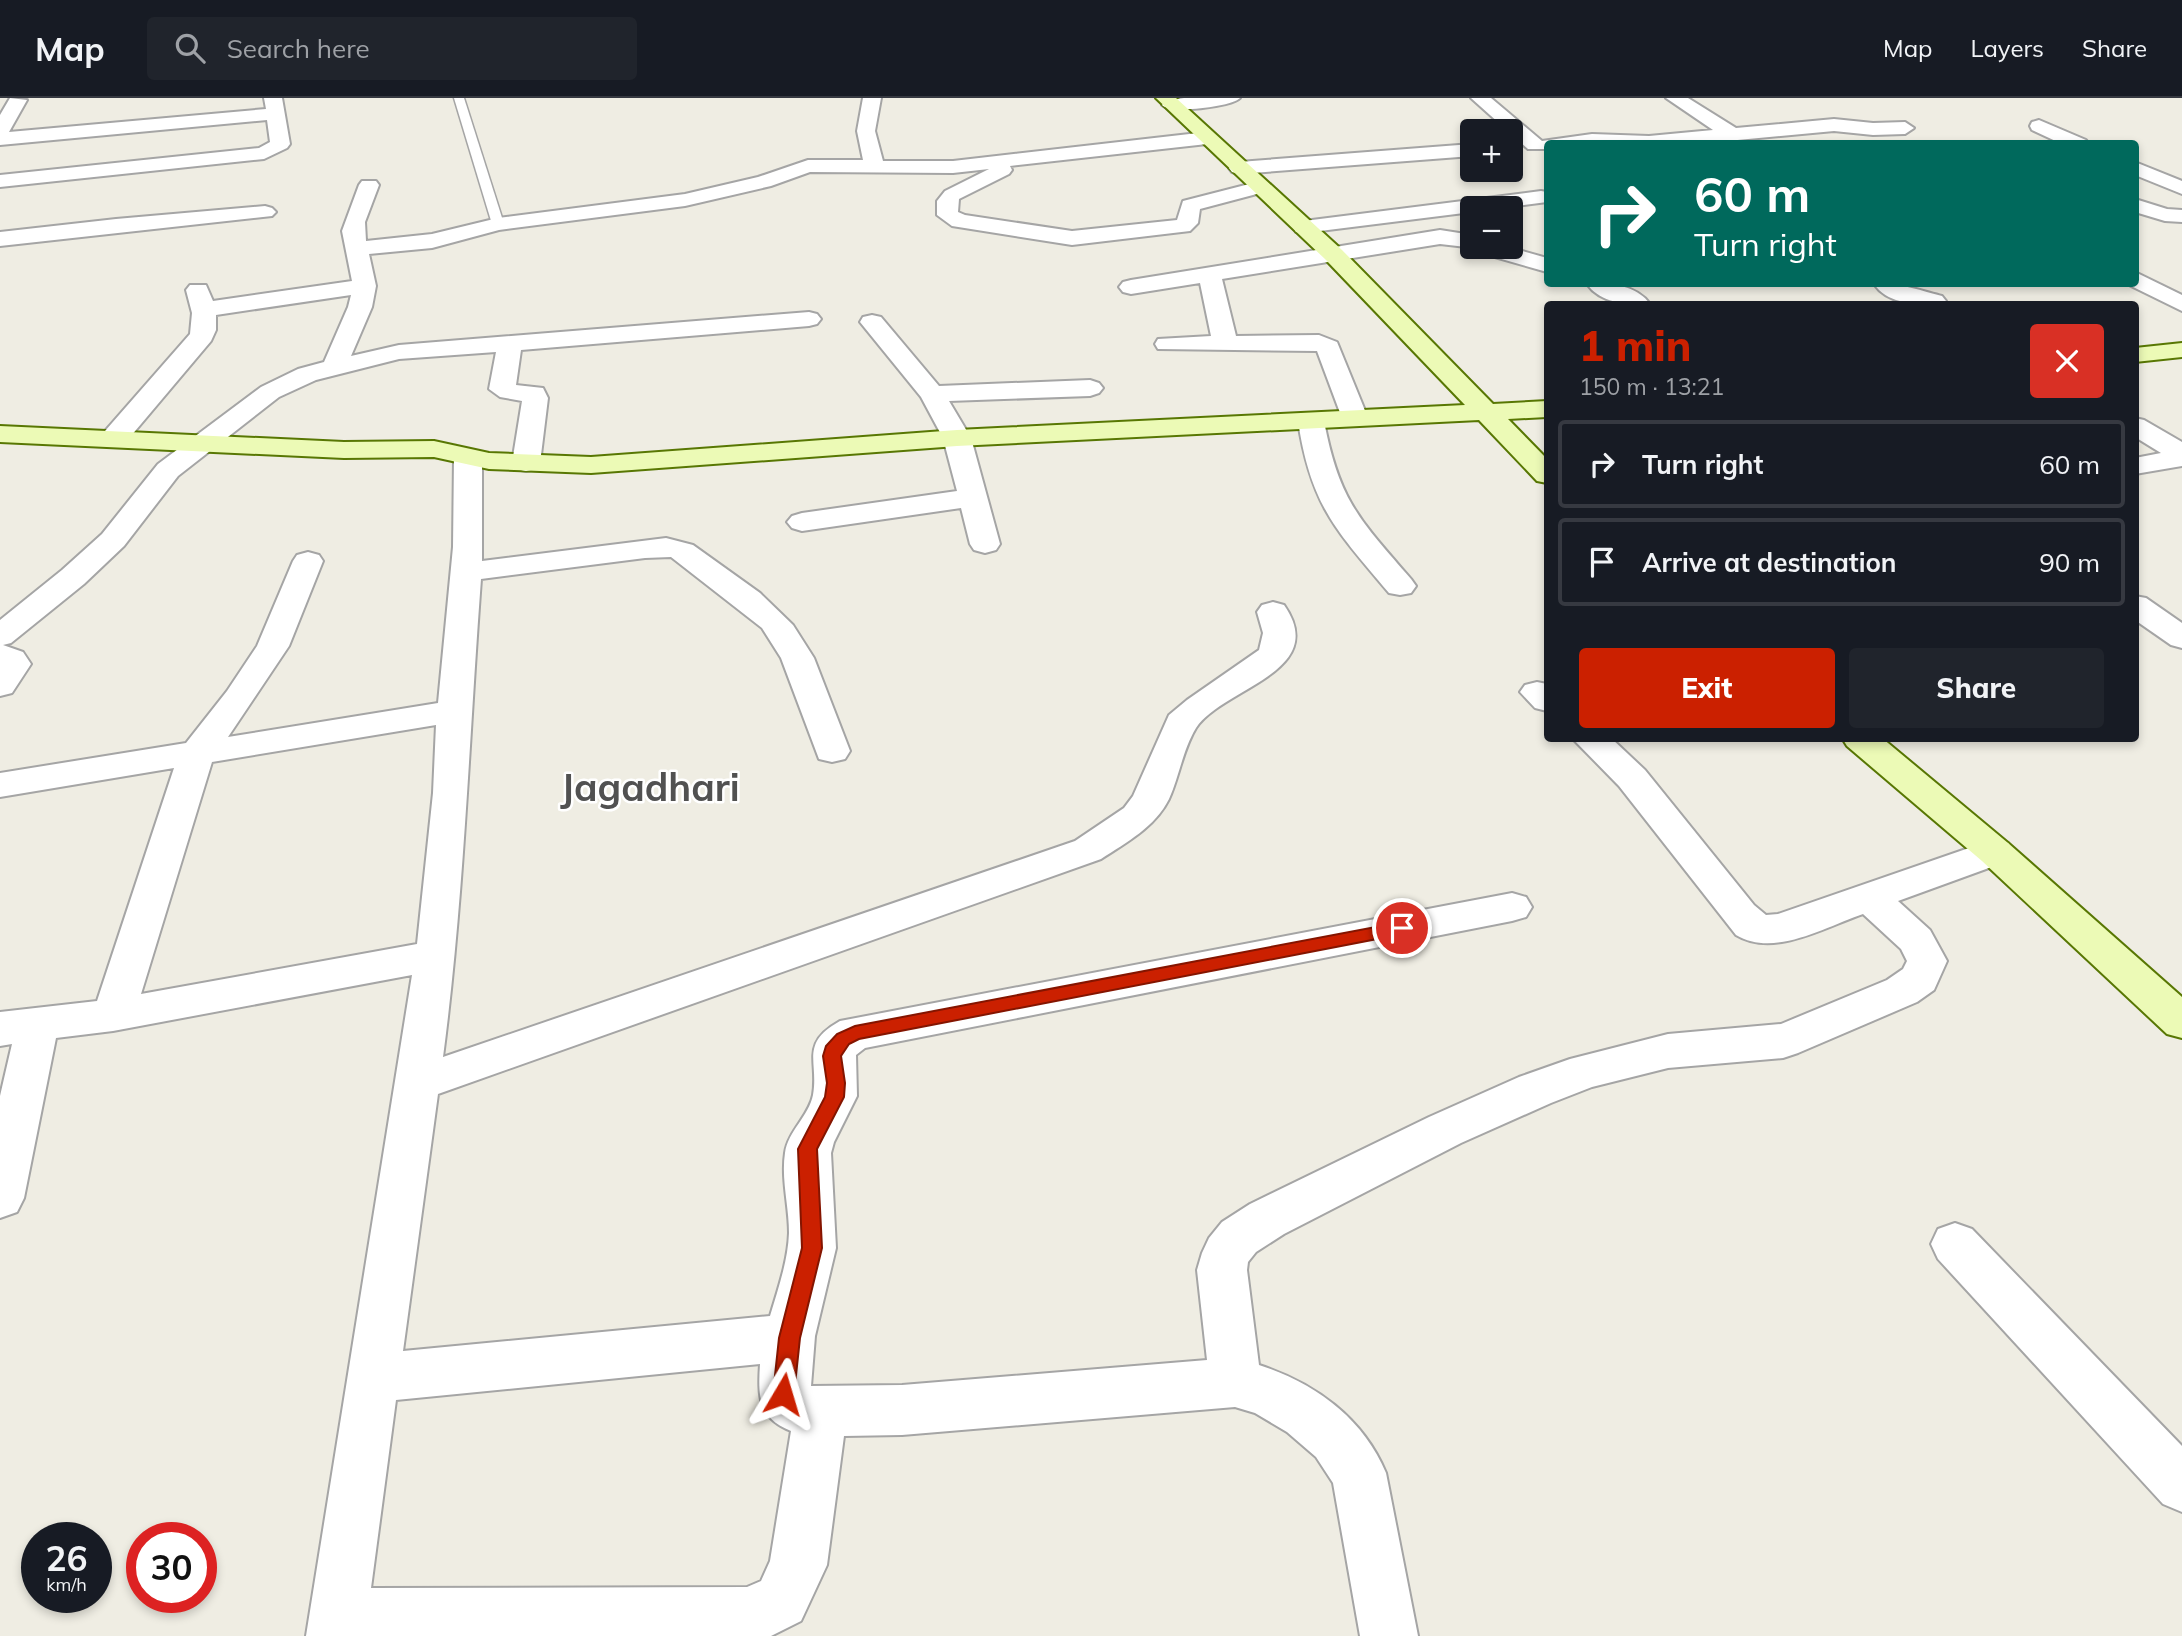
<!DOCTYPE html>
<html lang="en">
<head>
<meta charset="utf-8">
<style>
  body { margin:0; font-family:Mulish,sans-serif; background:#20242c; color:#f1f3f6; height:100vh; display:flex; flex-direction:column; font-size:26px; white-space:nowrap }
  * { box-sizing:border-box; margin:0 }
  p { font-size:23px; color:#9ea1a6 }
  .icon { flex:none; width:38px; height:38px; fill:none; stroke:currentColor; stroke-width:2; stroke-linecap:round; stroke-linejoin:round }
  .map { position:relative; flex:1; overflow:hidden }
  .panel { position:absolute; left:1544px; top:203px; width:595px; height:441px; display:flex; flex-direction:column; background:#171b24; border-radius:7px; box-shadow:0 4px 10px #0003 }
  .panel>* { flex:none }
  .hud { position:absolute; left:1544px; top:42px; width:595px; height:147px; border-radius:7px; box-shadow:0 4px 10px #0003; background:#00695c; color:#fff; overflow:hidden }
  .controls { position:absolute; left:1460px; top:21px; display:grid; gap:14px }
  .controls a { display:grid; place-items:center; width:63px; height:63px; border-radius:7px; background:#171b24; box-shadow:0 4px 10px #0003; font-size:35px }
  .speed { position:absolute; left:21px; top:1424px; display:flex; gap:14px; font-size:35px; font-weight:700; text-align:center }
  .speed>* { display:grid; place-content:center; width:91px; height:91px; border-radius:50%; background:#171b24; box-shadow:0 4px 10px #0003; line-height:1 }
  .speed small { font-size:18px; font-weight:400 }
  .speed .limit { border:10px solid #d22; background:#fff; color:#111 }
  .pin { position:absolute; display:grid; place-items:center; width:60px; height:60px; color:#fff; margin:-30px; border:4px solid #fff; border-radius:50%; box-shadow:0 2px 7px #0007 }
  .me { position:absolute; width:77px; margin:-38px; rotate:7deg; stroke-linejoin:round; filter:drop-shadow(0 0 5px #0008) }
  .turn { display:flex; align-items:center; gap:24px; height:147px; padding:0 35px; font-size:32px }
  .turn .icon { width:91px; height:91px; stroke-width:2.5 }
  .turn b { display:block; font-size:49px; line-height:60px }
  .round { display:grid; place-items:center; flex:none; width:74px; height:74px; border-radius:7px; background:#20242c }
  .head { display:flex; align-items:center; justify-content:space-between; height:119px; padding:0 35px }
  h1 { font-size:42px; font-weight:800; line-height:52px; color:#cb2000 }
  .primary-button { display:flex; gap:14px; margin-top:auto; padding:14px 35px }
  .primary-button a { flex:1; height:80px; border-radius:7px; background:#cb2000; color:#fff; font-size:28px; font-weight:800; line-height:80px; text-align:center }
  .primary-button a+a { background:#20242c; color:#f1f3f6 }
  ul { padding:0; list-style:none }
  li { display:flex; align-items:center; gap:21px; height:88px; margin:0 14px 10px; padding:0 21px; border:4px solid #363941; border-radius:7px }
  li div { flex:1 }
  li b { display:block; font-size:26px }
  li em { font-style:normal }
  header { display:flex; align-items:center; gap:42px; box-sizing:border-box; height:98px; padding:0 35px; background:#171b24; border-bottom:2px solid #363941 }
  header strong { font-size:33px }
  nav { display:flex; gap:38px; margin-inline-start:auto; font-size:24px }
  .search { width:490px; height:63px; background:#20242c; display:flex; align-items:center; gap:18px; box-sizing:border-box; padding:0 24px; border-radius:7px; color:#9ea1a6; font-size:26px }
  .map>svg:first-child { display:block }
</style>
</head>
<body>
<header>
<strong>Map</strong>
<div class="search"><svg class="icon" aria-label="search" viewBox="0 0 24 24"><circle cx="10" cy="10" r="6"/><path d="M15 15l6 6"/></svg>Search here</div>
<nav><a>Map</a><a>Layers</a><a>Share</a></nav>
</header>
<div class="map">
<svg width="2182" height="1538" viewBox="0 0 2182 1538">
  <rect width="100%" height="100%" fill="#efede3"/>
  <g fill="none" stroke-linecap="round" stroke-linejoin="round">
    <defs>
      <path id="lane" d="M454,0H464L504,126L502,128L492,126Z"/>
      <path id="street" d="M10,0L27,2L9,34L266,11L264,0H282L290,46L287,50L264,61L0,89V77L259,50L270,44L267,22L0,47V17Z
        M863,0H881L875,33L883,63H953L1207,34L1217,40L1207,46L1010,68L1012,72L1009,76L959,101L958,114L965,117L1072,133L1177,122L1183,103L1261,83L1268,85L1271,89L1268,93L1200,111L1198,125L1190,133L1072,147L952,128L937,117V103L945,93L989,71L953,75L810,74L771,88L685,108L499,132L432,150L369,156L376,188L372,209L351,258L399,247L809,214L817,216L821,221L817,226L809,228L521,252L516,287L543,290L548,300L540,365L536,371L526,373L516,371L512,365L522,303L500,299L489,291L496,254L399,261L316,282L279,299L178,378L124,448L84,486L11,545L3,547L23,554L31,566L12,595L0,598V522L62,472L102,436L158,366L261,289L298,271L324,264L348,209L351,197L216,217V232L211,243L125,345L115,347L105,345L101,339L105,333L190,236L192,215L186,192L190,187H206L213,203L352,183L342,133L359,87L362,83H376L379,87L365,124L366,143L432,136L498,120L685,96L758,79L808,62H863L857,33Z
        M1184,0H1240C1232,9 1170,16 1162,7L1165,3Z
        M1471,0H1491L1542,43L1592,36L1649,38L1713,32L1666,0H1688L1736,30L1834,21L1873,25L1905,24L1914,30L1905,36L1873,37L1834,33L1695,46H1547V51H1528Z
        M2039,22L2086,42L2088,46H2062L2032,32L2030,28L2032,24Z
        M1472,46V58L1239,76L1232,74L1229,70L1232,66L1239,64Z
        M2135,64L2182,83V96L2135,77Z
        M1541,93L1547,94V104L1502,110H1472V114L1304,135L1296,134L1293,129L1296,124L1304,123Z
        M2135,101L2167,111L2182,112V124L2165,123L2135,114Z
        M265,108L272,110L276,114L272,118L0,148V134L116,121Z
        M1440,132L1472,137V149H1508L1547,160V174L1477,154L1475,150L1440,146L1222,181L1236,238L1319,237L1337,244L1368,320L1364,326L1355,328L1346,326L1342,320L1317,253L1158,251L1155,246L1158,241L1211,238L1200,185L1131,196L1123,194L1119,189L1123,184L1131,182Z
        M2135,174L2182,197V213L2127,186H2135Z
        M1587,186C1608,184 1637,187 1650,206C1629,208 1600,205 1587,186Z
        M1874,186C1898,184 1919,192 1942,198L1946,203L1943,206C1920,206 1889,208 1874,186Z
        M872,217L881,219L939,288L1090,282L1099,285L1103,290L1099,295L1090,298L949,303L971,340L1000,446L996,452L985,455L974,452L970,446L961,410L802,433L792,430L787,424L792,418L802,415L957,393L943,340L921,299L860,224L863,219Z
        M1311,315L1320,317L1324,323C1339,403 1360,422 1411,481L1416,488L1411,495L1400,497L1389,495C1336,432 1311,408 1298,323L1302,317Z
        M2135,320L2144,322L2182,344V368L2135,376V360L2161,355L2135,339Z
        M468,352L478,354L482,360V463L666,440L693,447L760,495L793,527L814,560L850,653L845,661L832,664L819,661L781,560L762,530L671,459L645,460L481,481C469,641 464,800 443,959L1075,743L1124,710L1133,698L1169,617L1187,602L1259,552L1263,535L1257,514L1262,507L1273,504L1284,507C1331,574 1222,590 1196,630C1183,651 1179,679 1169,701C1155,729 1127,744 1101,761L438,996L403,1253L770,1218C778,1191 788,1163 789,1135C789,1108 781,1081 785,1055C788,1033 809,1018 813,997C819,963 799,946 840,923L1512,795L1526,799L1532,809L1526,819L1512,823L865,950L856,957L857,998L834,1044L831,1055L836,1150L815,1238L811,1288L902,1287L1207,1262L1197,1172L1202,1155L1209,1140L1222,1124L1250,1106L1429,1019L1519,979L1570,961L1668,936L1781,926L1887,882L1903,871L1907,863L1901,851L1863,816C1825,829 1774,860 1736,837L1619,688L1572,640H1611L1645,672L1754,807L1766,817L1778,816L1995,741L2008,745L2014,754L2008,763L1898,803L1930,832L1947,863L1934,892L1917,904L1798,955L1783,960L1668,970L1592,989L1551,1005L1461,1045L1284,1136L1256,1154L1248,1164L1247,1172L1259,1267C1315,1285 1363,1320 1386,1375L1418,1538H1360L1333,1385L1316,1359L1287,1334L1255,1315L1235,1309L902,1337L844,1338L827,1467L801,1523L771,1538H306L412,877L113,933L56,940L24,1100L17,1114L0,1120V998L12,946L0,948V914L97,903L174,670L0,699V675L186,645L227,593L257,548L293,463L297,457L308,454L319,457L323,463L289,548L228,639L438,605L453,449L454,360L458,354ZM436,627L433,695L417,846L141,896L212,664ZM760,1266C758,1298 758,1320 791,1333L770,1463L761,1483L747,1489L371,1490L396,1302Z
        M2135,498L2146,500L2182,525V550L2171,547L2135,522Z
        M1537,584L1547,586V613L1535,610L1520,594L1525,587Z
        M1955,1125L1972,1131L2182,1348V1414L2163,1406L1938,1161L1931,1146L1938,1131Z"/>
      <path id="secondary" d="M1156,0H1176L1342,152L1493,306L1547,303V319L1508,321L1547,361V385L1537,383L1479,322L957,348L591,375L489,371L434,359L344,360L0,344V328L344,344L434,343L489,355L591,359L957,332L1465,307L1326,162Z
        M2182,245V259L2135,264V250Z
        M1842,640H1882L2008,745L2182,899V940L2167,936L1982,763L1847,648Z"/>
    </defs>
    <use href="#lane" stroke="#a5a5a5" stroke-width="3"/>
    <use href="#street" stroke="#a5a5a5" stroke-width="4"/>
    <use href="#secondary" stroke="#587703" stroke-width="4"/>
    <use href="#lane" fill="#fff" fill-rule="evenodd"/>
    <use href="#street" fill="#fff" fill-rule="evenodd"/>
    <use href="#secondary" fill="#ecfab6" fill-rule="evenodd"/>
  </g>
  <path fill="#cb2000" stroke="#841500" stroke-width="2" d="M1402,824L1408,826L1411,830L1408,835L859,941L849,946L841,958L845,985L844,999L817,1051L822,1150L800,1240L794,1296L791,1303L783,1307L776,1303L773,1296L779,1240L802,1150L798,1051L825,999L827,985L823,958L826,948L837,936L855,928Z"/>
  <g text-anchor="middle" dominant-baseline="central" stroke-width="5" stroke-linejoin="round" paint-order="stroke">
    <g font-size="38" font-weight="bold" fill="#515151" stroke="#fff">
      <text x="650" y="689">Jagadhari</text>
    </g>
  </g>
</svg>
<div class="controls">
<a>+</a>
<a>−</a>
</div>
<div class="speed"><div>26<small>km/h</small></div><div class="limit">30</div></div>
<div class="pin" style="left:1402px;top:830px;background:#d93025"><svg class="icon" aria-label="arrive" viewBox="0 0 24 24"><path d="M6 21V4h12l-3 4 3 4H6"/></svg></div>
<svg class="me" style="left:783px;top:1296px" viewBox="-20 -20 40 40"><path d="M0-17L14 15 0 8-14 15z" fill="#cb2000" stroke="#fff" stroke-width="4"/></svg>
<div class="hud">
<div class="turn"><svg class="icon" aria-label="right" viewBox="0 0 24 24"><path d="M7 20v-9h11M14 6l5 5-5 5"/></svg><div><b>60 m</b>Turn right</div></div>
</div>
<section class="panel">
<div class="head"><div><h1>1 min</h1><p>150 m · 13:21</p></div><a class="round" style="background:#d93025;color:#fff"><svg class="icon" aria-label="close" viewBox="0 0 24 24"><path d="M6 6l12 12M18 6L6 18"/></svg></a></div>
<ul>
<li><svg class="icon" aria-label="right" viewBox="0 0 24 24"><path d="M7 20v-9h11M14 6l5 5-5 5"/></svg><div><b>Turn right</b></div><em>60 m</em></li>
<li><svg class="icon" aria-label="arrive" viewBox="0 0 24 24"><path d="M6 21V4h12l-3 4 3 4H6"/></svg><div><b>Arrive at destination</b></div><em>90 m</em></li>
</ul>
<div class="primary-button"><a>Exit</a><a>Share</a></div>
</section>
</div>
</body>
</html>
